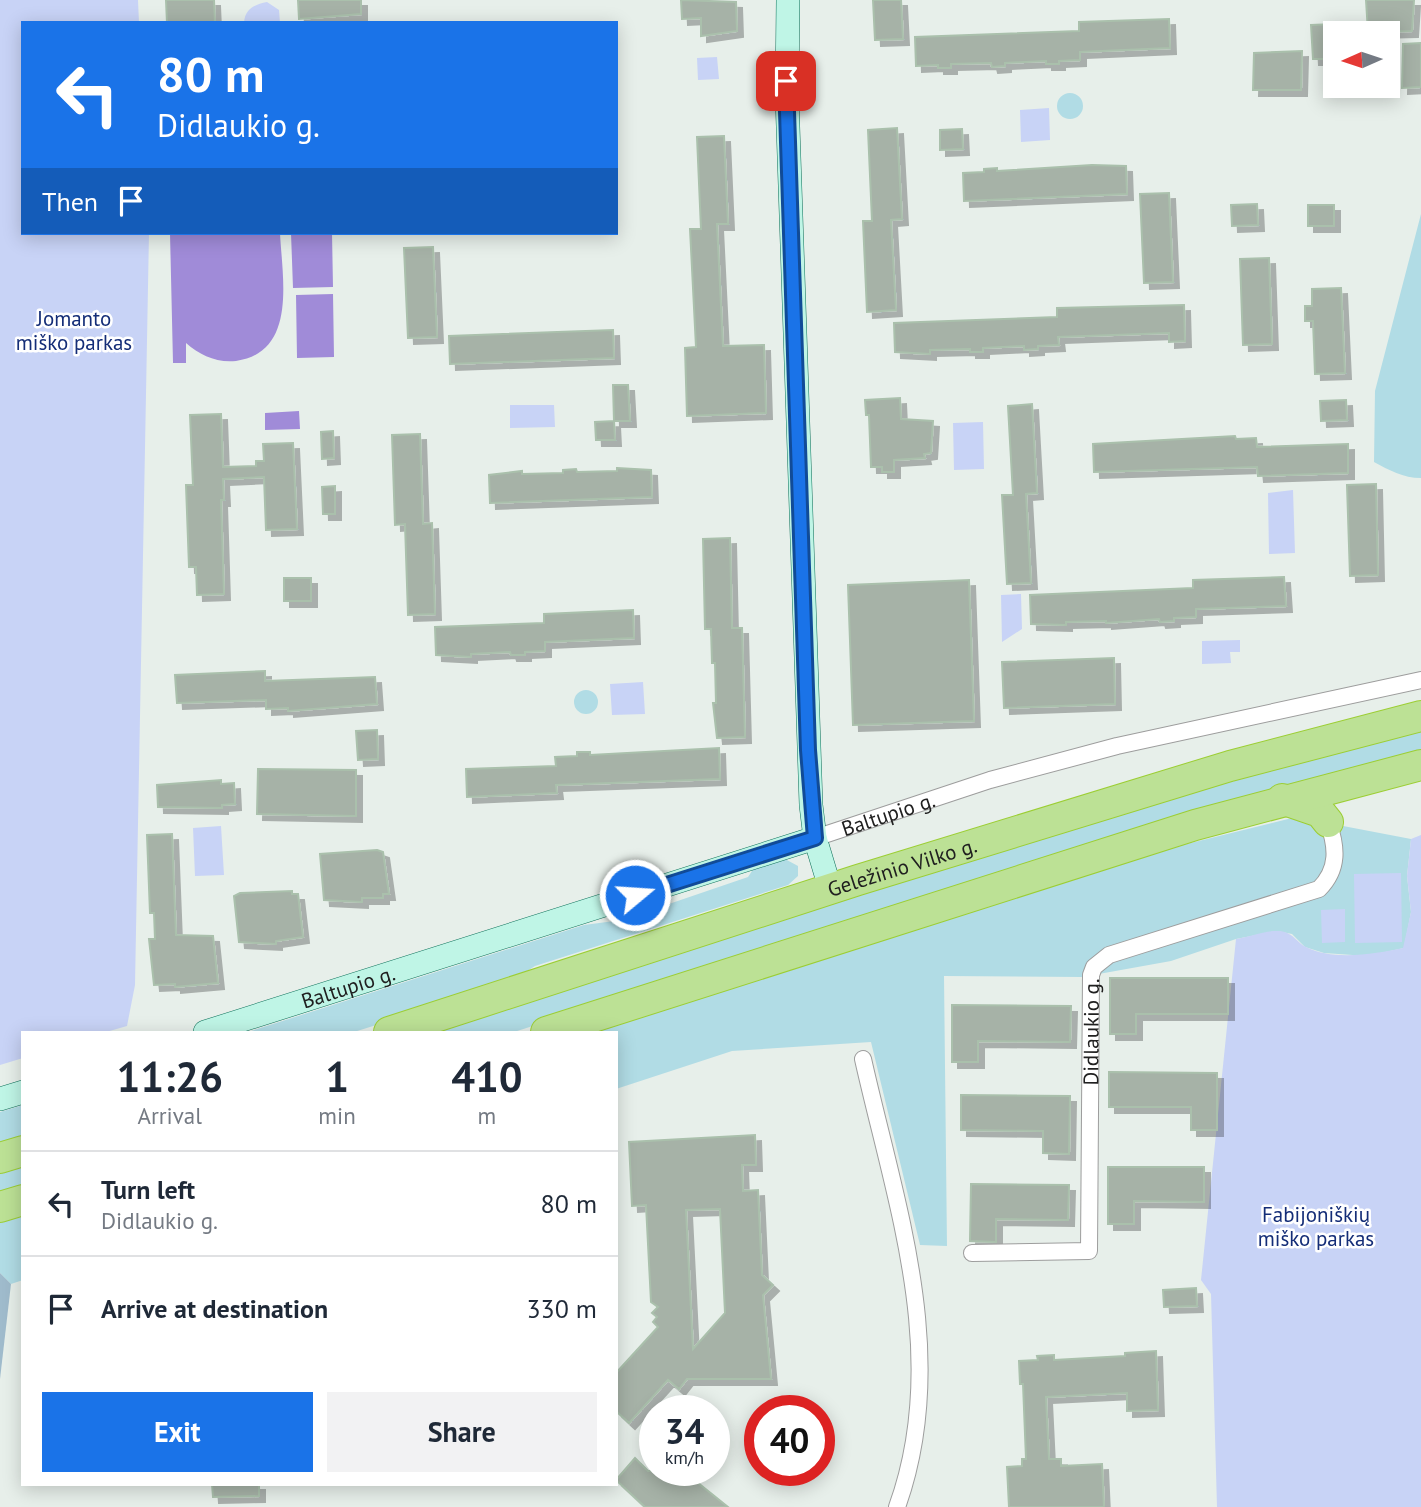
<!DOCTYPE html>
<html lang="en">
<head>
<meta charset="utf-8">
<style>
  body { margin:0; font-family:"PT Sans",sans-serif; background:#f2f2f3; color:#1f2937; height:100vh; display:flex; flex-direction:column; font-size:26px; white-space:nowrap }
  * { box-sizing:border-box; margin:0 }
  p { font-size:23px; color:#747a83 }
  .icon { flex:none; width:38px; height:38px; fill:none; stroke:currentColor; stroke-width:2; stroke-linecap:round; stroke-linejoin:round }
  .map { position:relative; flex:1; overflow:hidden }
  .drawer { position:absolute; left:21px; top:1031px; width:597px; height:455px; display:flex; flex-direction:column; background:#fff; border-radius:0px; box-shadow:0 4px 18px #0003 }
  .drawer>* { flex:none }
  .hud { position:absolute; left:21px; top:21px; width:597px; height:214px; border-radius:0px; box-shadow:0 4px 18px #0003; background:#1a73e8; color:#fff; overflow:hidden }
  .needle { width:46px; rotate:267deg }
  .controls { position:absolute; left:1323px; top:21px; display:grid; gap:14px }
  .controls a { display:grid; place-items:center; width:77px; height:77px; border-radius:0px; background:#fff; box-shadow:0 4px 18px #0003; font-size:35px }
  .speed { position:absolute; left:639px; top:1395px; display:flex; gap:14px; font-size:35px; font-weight:700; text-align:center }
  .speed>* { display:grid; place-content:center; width:91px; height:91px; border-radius:50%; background:#fff; box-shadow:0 4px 18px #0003; line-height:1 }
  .speed small { font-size:18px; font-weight:400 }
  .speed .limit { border:10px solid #d22; background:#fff; color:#111 }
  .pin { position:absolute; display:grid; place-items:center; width:60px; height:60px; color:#fff; margin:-30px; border-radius:14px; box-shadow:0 4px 10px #0006 }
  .me { position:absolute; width:77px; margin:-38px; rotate:72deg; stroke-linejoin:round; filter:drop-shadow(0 0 5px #0008) }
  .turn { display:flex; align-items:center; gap:24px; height:147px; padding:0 21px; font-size:32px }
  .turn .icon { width:91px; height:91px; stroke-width:2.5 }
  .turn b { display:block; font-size:49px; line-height:60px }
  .then { display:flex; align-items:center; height:66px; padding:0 21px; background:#0003; gap:14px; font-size:26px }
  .eta { display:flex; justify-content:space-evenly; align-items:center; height:119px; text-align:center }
  .eta b { font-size:42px; font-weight:700; line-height:49px }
  .cta { display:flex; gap:14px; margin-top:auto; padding:14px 21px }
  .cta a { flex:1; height:80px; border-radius:0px; background:#1a73e8; color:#fff; font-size:28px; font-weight:700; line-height:80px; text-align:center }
  .cta a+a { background:#f2f2f3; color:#1f2937 }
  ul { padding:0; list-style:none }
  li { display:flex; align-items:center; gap:21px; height:105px; padding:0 21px; border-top:2px solid #e0e1e3 }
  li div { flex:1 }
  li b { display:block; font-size:26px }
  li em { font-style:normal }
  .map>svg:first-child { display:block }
</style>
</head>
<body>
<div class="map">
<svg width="1421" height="1507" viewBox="0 0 1421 1507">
  <defs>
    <filter id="shadow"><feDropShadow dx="6" dy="6" stdDeviation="0" flood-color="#0004"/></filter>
  </defs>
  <rect width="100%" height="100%" fill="#e7efea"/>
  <path fill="#b1dce5" d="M1057 106a13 13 0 1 1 26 0a13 13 0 1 1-26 0Z
    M1421,214V478C1403,478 1389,470 1374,462L1375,391Z
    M574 702a12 12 0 1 1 24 0a12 12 0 1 1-24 0Z
    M1421,726V754L742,959L514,1032H425L1024,840Z
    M1296,817L1411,839L1407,876L1411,912L1404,948L1367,956L1324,953L1305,947L1292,934L1277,931L1236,939L1171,961L1082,977L944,976L947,1246L920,1245L871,1042L732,1051L616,1089V1032H580L1154,852Z
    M785,859L798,866V876L788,885L535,966L507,984L354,1032H248L584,925L622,920L748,877L754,868Z
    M23,1105V1138L0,1146V1112Z
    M23,1163V1189L0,1197V1170Z
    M23,1211V1280L11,1284L0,1273V1218Z"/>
  <path fill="#9fbbcc" d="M0,1273L11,1284L0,1379Z"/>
  <path fill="#c8d3f6" d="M0,0H138L139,23H23V233H149L135,985L127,1026L106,1032H23V1058L0,1065Z
    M267,2L279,10L280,23H244C245,9 253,5 267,2Z
    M717,57L719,79L698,80L697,58Z
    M1049,108L1050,140L1021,142L1020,110Z
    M510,405H554L555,427L510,428Z
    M983,422L984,469L954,470L953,423Z
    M1293,490L1295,553L1269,554L1268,493Z
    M1021,594L1022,629L1002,642L1001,595Z
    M1240,640V652H1230L1231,663L1202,664V641Z
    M643,682L645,714L612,715L610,684Z
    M221,826L224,875L195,876L193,828Z
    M1421,835V1507H1217L1211,1294L1201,1280L1236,939C1249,937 1266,930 1279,931C1293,932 1296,942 1306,947C1332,961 1376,954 1403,948L1411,912L1407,876L1411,839Z
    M1401,873L1402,942L1355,943L1354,874Z
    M1345,909V942L1322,943L1321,910Z"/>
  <path fill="#a08bd8" d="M170,233H280C282,277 298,352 236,361C216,363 200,355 186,343V363H173Z
    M291,233H332L333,287L293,288Z
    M333,294L334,357L297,358L296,295Z
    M299,411L300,429L265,430V413Z"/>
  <path fill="#a6b2a7" stroke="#aac0ac" stroke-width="2" fill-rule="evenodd" filter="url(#shadow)" d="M166,0H214L215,23H167Z
    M298,0H361V14L299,19Z
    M681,0L736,2L737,31L701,36V18L682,19Z
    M873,0H901L903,39L875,40Z
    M1366,0H1414L1412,31L1368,32Z
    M1169,19L1170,48L1080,52V60L1059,61V64H1046V61L1005,63V66L992,67L991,63L951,64V68H938V65L916,66L915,37L1079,31V22Z
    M1335,24V55H1330L1331,59H1313L1311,25Z
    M1421,43V87L1402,88L1403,44Z
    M1302,51L1301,90H1253L1254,53Z
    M897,128L902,219L891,220L896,310L867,312L863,221H872L868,130Z
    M962,129L963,149L940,150V130Z
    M724,136L728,224H717L723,346L764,345L766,413L687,416L685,348L696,347L690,229H701L697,137Z
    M1092,165L1126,166L1127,194L964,201L963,173L984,172V169L997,168V171Z
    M1169,193L1173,282L1144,283L1140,194Z
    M1257,204L1258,225L1232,226L1231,205Z
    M1308,205H1334V226H1308Z
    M433,247L437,337L408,338L404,248Z
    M1269,258L1272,344L1243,345L1240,259Z
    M1341,288L1345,373L1315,374L1313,321H1305V306H1312V289Z
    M1184,305L1185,341L1169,342V333L1058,337L1059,345L1038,346V349L1024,350V346L983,348V352H970V349L930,350V354L895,352L894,323L1057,317V308Z
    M613,330L614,358L450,364L449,336Z
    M613,385H628L630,421H614Z
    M900,398L901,419L933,421L931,453L924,454L925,458L894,460V472H882V467H871L869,415H866L865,400Z
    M1346,400L1347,420L1321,421L1320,401Z
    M1032,404L1037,493L1026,494L1031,583L1007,584L1002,495H1013L1008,406Z
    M221,414L223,467L256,466V461H264L263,444L293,443L297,529L266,530L264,477L223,479L224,500H221L224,594L197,595L196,567H189L186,485H193L190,415Z
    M614,421L615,440H596L595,422Z
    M333,431L334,458L322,459L321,432Z
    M420,434L423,524L432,523L435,614L408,615L405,524L395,525L392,435Z
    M1235,436L1236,439L1256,438L1257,447L1348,444V473L1258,476L1257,467L1094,472L1093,444Z
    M617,468L651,470L652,497L490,503L489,475L522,471V474L563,473V470L576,469L577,472L617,471Z
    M1376,484L1378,575L1350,576L1347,485Z
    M335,486V514H323L322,487Z
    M730,538L732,628H742L745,737L717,738L713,703H716L715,663H712L711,629H705L703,539Z
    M1284,577L1286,606L1196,609V617L1174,618V621L1160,622L1159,619L1106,623V621L1066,622V625L1031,624L1030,595L1193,588V580Z
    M284,578H311V601H284Z
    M969,580L974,721L853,725L848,585Z
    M633,610L634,638L545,642V651L525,652V655H511L510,652L471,654V657L436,655L435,627L544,623V614Z
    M1114,658L1115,704L1004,708L1002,662Z
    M265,671V681L375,677L377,704L288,711V708L266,709V700L177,703L175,675Z
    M377,730L378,759L358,760L356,731Z
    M719,748L720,779L556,785L557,793L467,797L466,769L556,766L555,757L577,756V752H590V755Z
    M258,769L356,770V816L257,814Z
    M221,780V784L234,783L235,804L222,805V808L158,807L157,785Z
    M172,834L176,935L213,936L218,983L175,987V984L154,985L149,939H155L154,913H150L147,835Z
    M377,850L383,852L389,894H383V898H362V902L324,900L320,854Z
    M292,891V894H298L303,937L276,941V944L239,942L234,896L240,893Z
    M1110,978H1228V1014H1136V1034H1110Z
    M952,1005L1071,1006L1070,1042L978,1041V1062H952Z
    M1109,1072L1217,1073V1130H1191V1107H1109Z
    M961,1095L1070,1096L1069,1154L1043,1153V1131L961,1130Z
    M755,1135L756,1165H742L743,1191L758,1190L762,1275L773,1285L763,1295L771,1379H687L679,1389L668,1380L629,1423L616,1411V1373L658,1327L653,1322L657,1317L652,1313L658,1307L651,1302L646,1205L632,1206L629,1142ZM720,1209L725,1313L693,1349L686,1210Z
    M1108,1167H1204V1202L1134,1201V1224H1108Z
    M971,1184L1069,1185L1068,1220L996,1219V1242L970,1241Z
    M1196,1288L1197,1306L1164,1307L1163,1290Z
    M1156,1351L1158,1410L1127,1411V1393L1046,1397L1049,1459H1061V1466L1102,1464L1104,1507H1009L1007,1467L1022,1466V1459H1026L1023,1384H1020L1019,1361L1038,1360L1037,1356L1054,1355V1360L1125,1356V1353Z
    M635,1458L648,1471L682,1470L728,1507H645L616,1480Z
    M212,1484H259V1496L213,1497Z"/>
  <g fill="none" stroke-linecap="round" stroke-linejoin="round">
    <defs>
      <g id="street">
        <path id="s1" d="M815,838L990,780L1117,746L1421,680"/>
        <path d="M863,1059C896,1206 951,1357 897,1507"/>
        <path id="s2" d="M972,1253L1089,1251L1091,975L1094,967L1109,955L1319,889C1339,869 1337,847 1328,822"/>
      </g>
      <g id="secondary">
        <path d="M788,0L787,97L811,805L815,838L830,888"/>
        <path id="s3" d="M205,1032L815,838"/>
        <path d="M0,1099L23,1092"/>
      </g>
      <g id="highway">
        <path d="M1282,799L1320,812L1328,822"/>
        <path id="s4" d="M389,1032L858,880L1230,766L1421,716"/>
        <path d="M546,1032L1195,825L1421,765"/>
        <path d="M0,1158L23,1151"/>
        <path d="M0,1207L23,1200"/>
      </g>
    </defs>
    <use href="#street" stroke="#9d9d9d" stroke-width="18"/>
    <use href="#secondary" stroke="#0d7059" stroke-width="24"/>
    <use href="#highway" stroke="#9cce33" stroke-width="32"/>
    <use href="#street" stroke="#fff" stroke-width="16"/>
    <use href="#secondary" stroke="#bff5e6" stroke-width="23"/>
    <use href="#highway" stroke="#bce195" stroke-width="30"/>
  </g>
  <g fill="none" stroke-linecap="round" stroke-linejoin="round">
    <defs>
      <path id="route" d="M635,895L815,838L808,750L786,81"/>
    </defs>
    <use href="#route" stroke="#114b97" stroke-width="18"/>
    <use href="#route" stroke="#1a73e8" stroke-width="12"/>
  </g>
  <g text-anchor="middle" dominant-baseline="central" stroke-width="5" stroke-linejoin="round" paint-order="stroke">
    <g font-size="21" fill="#142d77" stroke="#fff">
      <text x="74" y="318">Jomanto<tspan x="74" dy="24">miško parkas</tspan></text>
      <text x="1316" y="1214">Fabijoniškių<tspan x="1316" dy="24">miško parkas</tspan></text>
    </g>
    <g font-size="21" fill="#202020" stroke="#fff">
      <text stroke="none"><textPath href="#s1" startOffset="77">Baltupio g.</textPath></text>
      <text stroke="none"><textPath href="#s4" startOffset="539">Geležinio Vilko g.</textPath></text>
      <text stroke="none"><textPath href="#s3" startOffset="150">Baltupio g.</textPath></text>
      <text stroke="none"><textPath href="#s2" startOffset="336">Didlaukio g.</textPath></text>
    </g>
  </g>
</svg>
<div class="controls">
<a><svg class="needle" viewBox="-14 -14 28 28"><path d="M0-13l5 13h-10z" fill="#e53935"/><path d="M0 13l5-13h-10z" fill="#747a83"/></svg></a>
</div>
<div class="speed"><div>34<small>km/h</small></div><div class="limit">40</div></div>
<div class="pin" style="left:786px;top:81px;background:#d93025"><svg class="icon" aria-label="arrive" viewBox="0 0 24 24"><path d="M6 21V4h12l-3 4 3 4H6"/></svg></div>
<svg class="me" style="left:635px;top:895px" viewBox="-20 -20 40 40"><circle r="17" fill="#1a73e8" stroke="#fff" stroke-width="3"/><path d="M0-11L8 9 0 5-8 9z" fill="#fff"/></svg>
<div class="hud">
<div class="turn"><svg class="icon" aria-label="left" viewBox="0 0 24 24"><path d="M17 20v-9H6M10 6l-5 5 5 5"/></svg><div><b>80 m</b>Didlaukio g.</div></div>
<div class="then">Then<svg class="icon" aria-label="arrive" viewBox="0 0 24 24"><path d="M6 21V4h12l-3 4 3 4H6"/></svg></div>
</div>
<section class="drawer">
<div class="eta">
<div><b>11:26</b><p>Arrival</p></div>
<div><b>1</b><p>min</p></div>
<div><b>410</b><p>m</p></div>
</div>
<ul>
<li><svg class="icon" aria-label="left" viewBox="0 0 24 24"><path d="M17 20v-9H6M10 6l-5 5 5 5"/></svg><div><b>Turn left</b><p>Didlaukio g.</p></div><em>80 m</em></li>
<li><svg class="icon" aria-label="arrive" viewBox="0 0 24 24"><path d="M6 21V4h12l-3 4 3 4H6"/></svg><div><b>Arrive at destination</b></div><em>330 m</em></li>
</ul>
<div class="cta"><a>Exit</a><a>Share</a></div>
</section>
</div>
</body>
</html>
